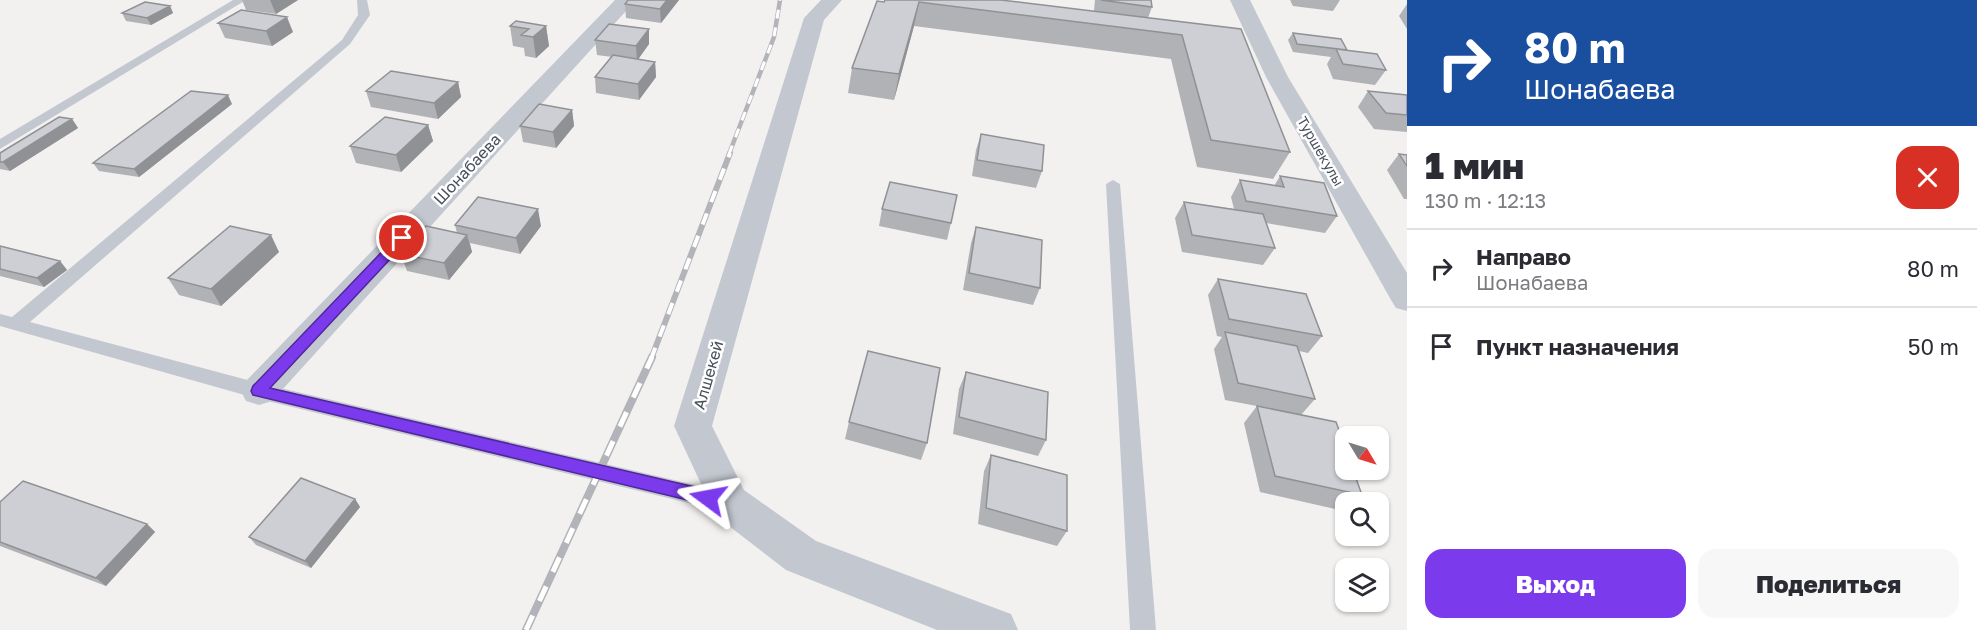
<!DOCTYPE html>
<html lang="ru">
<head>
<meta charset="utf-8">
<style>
  body { margin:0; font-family:"Golos Text",sans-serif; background:#f7f7f7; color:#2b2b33; height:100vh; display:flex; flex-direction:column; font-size:22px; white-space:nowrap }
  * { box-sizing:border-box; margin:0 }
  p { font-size:20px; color:#7c7c81 }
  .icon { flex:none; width:33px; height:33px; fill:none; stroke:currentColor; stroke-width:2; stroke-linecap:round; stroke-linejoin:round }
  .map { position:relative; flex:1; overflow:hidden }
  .details { display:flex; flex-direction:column; background:#fff; width:570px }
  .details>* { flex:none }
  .top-card { background:#1a4fa0; color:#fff; overflow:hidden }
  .needle { width:39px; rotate:128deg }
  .tools { position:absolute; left:1335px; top:426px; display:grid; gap:12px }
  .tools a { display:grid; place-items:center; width:54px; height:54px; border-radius:12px; background:#fff; box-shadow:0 2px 4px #0004; font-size:30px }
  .pin { position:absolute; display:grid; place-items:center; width:51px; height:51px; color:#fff; margin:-26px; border:3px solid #fff; border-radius:50%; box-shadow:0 2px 6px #0007 }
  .me { position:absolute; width:66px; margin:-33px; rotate:283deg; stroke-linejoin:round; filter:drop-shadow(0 0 4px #0008) }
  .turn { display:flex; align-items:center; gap:21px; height:126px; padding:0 18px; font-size:27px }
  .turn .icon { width:78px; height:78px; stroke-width:2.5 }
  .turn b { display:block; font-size:42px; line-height:51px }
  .round { display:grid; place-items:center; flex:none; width:63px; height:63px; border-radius:18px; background:#f7f7f7 }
  .overview { display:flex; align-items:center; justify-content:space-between; height:102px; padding:0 18px }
  h1 { font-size:36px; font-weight:800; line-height:45px }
  .button { display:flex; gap:12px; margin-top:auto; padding:12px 18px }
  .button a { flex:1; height:69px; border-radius:18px; background:#7c3aed; color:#fff; font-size:24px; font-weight:800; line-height:69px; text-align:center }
  .button a+a { background:#f7f7f7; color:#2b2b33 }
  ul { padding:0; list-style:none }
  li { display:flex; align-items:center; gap:18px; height:78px; padding:0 18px; border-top:2px solid #e1e1e2 }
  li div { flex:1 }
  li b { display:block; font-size:22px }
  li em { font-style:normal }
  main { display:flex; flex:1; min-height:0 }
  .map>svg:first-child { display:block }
</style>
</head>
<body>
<main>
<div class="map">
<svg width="1407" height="630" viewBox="0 0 1407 630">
  <rect width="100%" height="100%" fill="#f2f1f0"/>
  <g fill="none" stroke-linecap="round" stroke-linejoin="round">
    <path fill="#c3c8d0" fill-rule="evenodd" d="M233,0H246L0,149V139Z
      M357,0H367L370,15L350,44L30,322L259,383L730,493L738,496L741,503L738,510L730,513L259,399L0,326V314L12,317L342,40L358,15Z
      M1113,180L1120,184L1156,630H1130L1106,184Z"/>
    <path fill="#c3c8d0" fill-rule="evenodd" d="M615,0H636L272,401L259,405L246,401L241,391L246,381Z
      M821,0H842L824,20L712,426L744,490L816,541L1011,614L1018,630H937L786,570L716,516L674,426L804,18Z
      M1230,0H1250L1288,77L1407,273V311L1396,308L1391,300L1266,77Z"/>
    <defs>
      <path id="rail-far2" d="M729,154L774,37L780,0"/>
      <path id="rail-far1" d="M651,359L730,153"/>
      <path id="rail" d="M526,630L652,357"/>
    </defs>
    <use href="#rail-far2" stroke="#b3b4b9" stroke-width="4.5"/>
    <use href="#rail-far1" stroke="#b3b4b9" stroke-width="6"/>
    <use href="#rail" stroke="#b3b4b9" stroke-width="8"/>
    <use href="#rail-far2" stroke="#fff" stroke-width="3" stroke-dasharray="9" stroke-linecap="butt"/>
    <use href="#rail-far1" stroke="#fff" stroke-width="4" stroke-dasharray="12" stroke-linecap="butt"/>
    <use href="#rail" stroke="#fff" stroke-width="5" stroke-dasharray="16" stroke-linecap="butt"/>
  </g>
  <path fill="#b1b2b6" d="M242,0H298L276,14L246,10Z
    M679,0L661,23L626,18L625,4Z
    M885,0L1094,11L1095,0H1151L1152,7L1148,18L1241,29L1290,152L1273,179L1197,167L1171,59L914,26L894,100L848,93L852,68Z
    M1290,0H1340L1333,11L1293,6Z
    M1407,4V29L1399,16Z
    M170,6L173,13L151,25L126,21L122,13Z
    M218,23L293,32L272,46L225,38Z
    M510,26H546L549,46L536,58L525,56L524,48L513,46Z
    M1293,33L1347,50L1386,70L1375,85L1333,79L1327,64L1331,57L1293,52L1288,40Z
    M595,40L649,44L638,59L655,62L656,77L639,100L596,93L595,77L612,57L597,55Z
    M458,82L461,97L438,119L371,107L366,91Z
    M1368,91L1407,95V132L1374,129L1358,107Z
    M232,104L139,177L99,171L93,163Z
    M572,110L574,126L556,148L523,142L520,126Z
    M72,119L78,128L10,171L0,169V153Z
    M428,125L433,141L401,172L356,163L350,146Z
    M981,134L1042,171L1036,188L972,176L976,150Z
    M1399,154L1407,155V199H1404L1387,170Z
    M1280,176L1337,216L1325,233L1266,223L1275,248L1263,265L1182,252L1175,218L1184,202L1234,209L1231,197L1240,180L1274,186Z
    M882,209L951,223L947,240L879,226Z
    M455,225L541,226L520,254L470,243L472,252L449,280L407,271L401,254L457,233Z
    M976,227L1040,288L1033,305L963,290L971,243Z
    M0,246L60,261L67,270L44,287L0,276Z
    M279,252L221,306L179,295L168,278Z
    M1218,279L1322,336L1308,353L1299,351L1315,399L1301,415L1362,495L1354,502H1346V510L1344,511L1260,492L1244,423L1257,406L1225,400L1214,349L1222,337L1217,336L1208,295Z
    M966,372L1046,440L1038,456L953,434L959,389Z
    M849,422L927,443L921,460L845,439Z
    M991,455L1067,531L1057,546L978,524L984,471Z
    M355,499L360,507L311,568L256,545L249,537Z
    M0,502L147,524L155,532L106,586L0,546Z"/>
  <path fill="#909194" d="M270,0H298L276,14Z
    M667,0H679L661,23L660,9Z
    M919,2L914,26L894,100L899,74Z
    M170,6L173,13L151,25L147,18Z
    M287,17L293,32L272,46L266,31Z
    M546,26L549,46L536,58L533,37Z
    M649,29V44L637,61L636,46Z
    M655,62L656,77L639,100L638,84Z
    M458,82L461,97L438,119L434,103Z
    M228,95L232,104L139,177L134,169Z
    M572,110L574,126L556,148L553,132Z
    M72,119L78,128L10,171L3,162Z
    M428,125L433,141L401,172L396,155Z
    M538,209L541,226L520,254L516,238Z
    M271,235L279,252L221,306L211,289Z
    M467,235L472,252L449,280L444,263Z
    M60,261L67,270L44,287L37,278Z
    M355,499L360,507L311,568L305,561Z
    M147,524L155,532L106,586L96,578Z"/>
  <path fill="#cecfd4" stroke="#909194" stroke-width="1.5" d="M628,0H667L660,9L625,4Z
    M885,0H1001L1241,29L1290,152L1211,140L1182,35L919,2L899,74L852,68L877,1L884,2Z
    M1101,0H1151L1152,7Z
    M145,2L170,6L147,18L122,13Z
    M241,10L287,17L266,31L218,23Z
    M516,21L546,26L533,37L521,35L529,29L510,26Z
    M609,24L649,29L636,46L595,40Z
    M1293,33L1341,39L1347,50L1297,44Z
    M1336,49L1377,54L1386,70L1343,64Z
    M613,55L655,62L638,84L595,77Z
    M391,71L458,82L434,103L366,91Z
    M191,91L228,95L134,169L93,163Z
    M1368,91L1407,95V115L1386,113Z
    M539,104L572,110L553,132L520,126Z
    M59,117L72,119L3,162H0V153Z
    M385,117L428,125L396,155L350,146Z
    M981,134L1044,145L1042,171L977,160Z
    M1399,154L1407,155V166Z
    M1280,176L1324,183L1337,216L1246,201L1240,180L1284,187Z
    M890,182L957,195L951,223L882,209Z
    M478,197L538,209L516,238L455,225Z
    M1184,202L1263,214L1275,248L1192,235Z
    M230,226L271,235L211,289L168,278Z
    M426,226L467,235L444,263L401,254Z
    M976,227L1042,240L1040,288L969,273Z
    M0,246L60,261L37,278L0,269Z
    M1218,279L1306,294L1322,336L1229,319Z
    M1225,332L1297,346L1315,399L1238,383Z
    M868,351L940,368L927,443L849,422Z
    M966,372L1048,392L1046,440L959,417Z
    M1257,406L1336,422L1346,449V470H1353L1362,495L1275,476Z
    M991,455L1067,475V531L986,508Z
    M301,478L355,499L305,561L249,537Z
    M23,481L147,524L96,578L0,542V502Z"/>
  <path fill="#7c3aed" stroke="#51269a" stroke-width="1.5" d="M402,234L407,235L408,238L407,241L270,388L708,490L714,492L716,498L714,503L708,505L253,395L251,391L253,386L398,235Z"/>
  <g text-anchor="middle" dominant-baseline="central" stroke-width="5" stroke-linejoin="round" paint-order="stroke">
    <g font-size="14" fill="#4a505b" stroke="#fff">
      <text transform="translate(1321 151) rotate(60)">Туршекулы</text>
    </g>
    <g font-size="16" fill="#4a505b" stroke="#fff">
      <text transform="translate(467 169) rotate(-47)">Шонабаева</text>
      <text transform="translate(708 375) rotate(-74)">Алшекей</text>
    </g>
  </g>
</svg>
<div class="tools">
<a><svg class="needle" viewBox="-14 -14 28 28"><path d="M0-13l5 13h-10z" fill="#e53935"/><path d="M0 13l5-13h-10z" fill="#7c7c81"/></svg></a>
<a><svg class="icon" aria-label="search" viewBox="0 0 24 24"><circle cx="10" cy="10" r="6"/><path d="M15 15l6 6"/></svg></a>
<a><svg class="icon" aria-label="layers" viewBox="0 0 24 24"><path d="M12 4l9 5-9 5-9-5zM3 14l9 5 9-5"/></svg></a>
</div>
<div class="pin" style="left:402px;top:238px;background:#d93025"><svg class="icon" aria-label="arrive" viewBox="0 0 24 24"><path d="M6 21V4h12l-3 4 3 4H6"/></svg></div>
<svg class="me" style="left:708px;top:498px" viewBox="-20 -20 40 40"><path d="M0-17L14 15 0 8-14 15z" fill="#7c3aed" stroke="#fff" stroke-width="4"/></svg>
</div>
<section class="details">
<div class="top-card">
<div class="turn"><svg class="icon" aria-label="right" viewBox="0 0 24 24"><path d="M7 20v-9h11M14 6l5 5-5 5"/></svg><div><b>80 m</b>Шонабаева</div></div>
</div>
<div class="overview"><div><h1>1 мин</h1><p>130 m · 12:13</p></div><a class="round" style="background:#d93025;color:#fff"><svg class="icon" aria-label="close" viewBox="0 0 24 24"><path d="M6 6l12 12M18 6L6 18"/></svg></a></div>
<ul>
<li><svg class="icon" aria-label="right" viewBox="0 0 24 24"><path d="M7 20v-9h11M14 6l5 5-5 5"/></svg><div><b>Направо</b><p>Шонабаева</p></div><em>80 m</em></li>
<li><svg class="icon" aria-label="arrive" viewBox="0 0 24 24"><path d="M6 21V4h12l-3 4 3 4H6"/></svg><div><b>Пункт назначения</b></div><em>50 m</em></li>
</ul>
<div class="button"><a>Выход</a><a>Поделиться</a></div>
</section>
</main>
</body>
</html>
